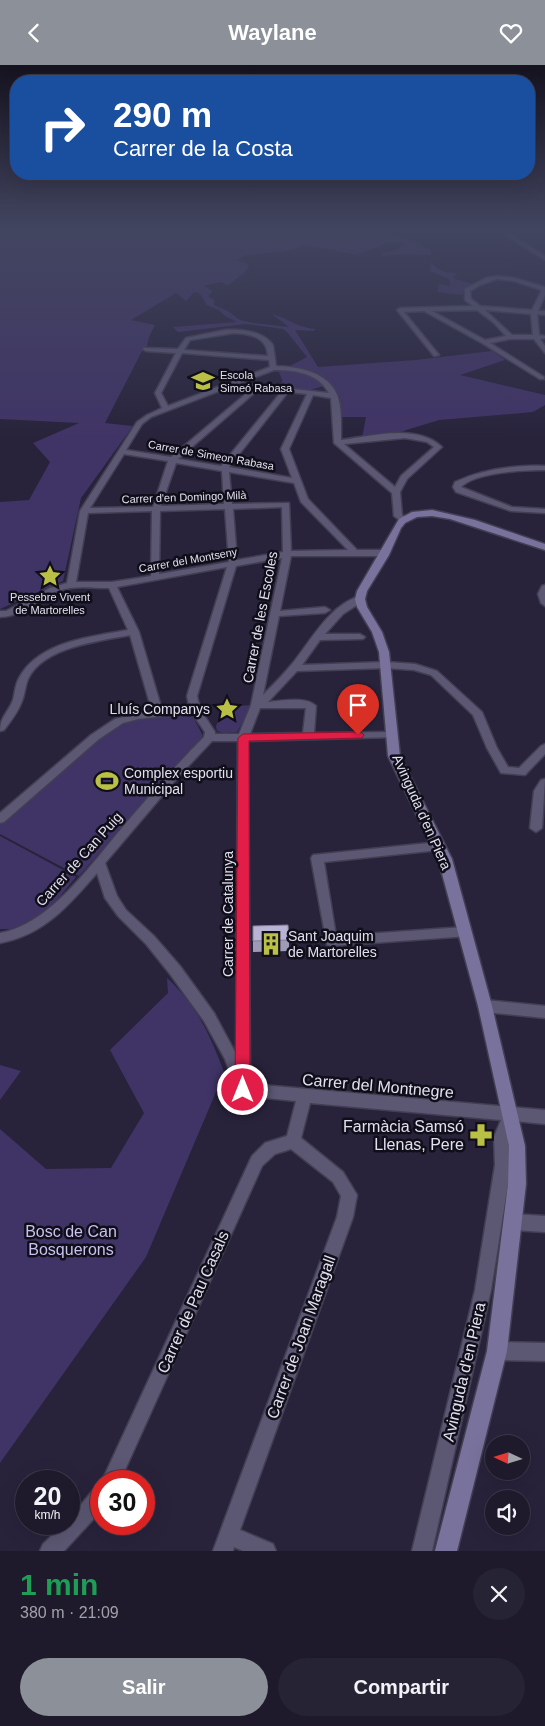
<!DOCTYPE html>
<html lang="es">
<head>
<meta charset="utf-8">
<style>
  body { margin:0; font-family:Helvetica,sans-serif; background:#262334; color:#f1f3f6; height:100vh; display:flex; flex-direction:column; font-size:19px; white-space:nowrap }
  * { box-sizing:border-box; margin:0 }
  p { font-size:16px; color:#a1a1a9 }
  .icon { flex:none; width:28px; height:28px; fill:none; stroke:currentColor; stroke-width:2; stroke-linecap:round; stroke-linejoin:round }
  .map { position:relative; height:1486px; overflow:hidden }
  .side { display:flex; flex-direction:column; background:#1e1a2c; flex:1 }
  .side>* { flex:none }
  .banner { position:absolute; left:10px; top:10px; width:525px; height:105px; border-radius:20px; box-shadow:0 5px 20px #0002,0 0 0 1px #3c3848; background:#1a4fa0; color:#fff; overflow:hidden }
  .needle { width:32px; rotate:274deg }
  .buttons { position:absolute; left:485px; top:1370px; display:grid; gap:10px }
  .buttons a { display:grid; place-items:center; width:45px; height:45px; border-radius:50%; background:#1e1a2c; box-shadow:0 5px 20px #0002,0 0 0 1px #3c3848; font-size:25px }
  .speed { position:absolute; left:15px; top:1405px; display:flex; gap:10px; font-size:25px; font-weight:700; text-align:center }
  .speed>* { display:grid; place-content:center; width:65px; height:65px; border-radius:50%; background:#1e1a2c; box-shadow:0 5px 20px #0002,0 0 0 1px #3c3848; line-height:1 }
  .speed small { font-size:12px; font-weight:400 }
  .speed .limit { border:8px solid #d22; background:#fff; color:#111 }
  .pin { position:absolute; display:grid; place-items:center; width:42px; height:42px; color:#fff; margin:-51px -21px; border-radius:50% 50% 50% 0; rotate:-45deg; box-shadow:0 0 5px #0007 }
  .pin .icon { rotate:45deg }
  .me { position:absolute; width:55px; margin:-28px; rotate:0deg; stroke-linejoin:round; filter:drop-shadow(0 0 4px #0008) }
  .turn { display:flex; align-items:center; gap:18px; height:105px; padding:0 20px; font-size:22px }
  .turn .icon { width:65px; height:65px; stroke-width:2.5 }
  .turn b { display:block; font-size:35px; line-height:42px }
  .round { display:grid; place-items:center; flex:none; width:52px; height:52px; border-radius:26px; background:#262334 }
  .overview { display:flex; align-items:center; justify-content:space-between; height:85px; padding:0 20px }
  h1 { font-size:30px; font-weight:700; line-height:38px; color:#1e9e55 }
  .cta { display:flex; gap:10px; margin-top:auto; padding:10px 20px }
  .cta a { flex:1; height:58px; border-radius:30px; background:#8c9099; color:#fff; font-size:20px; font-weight:700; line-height:58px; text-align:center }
  .cta a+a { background:#262334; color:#f1f3f6 }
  header { display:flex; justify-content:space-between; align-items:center; height:65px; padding:0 20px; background:#8c9099; color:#fff; font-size:22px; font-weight:700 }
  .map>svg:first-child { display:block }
</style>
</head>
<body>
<header><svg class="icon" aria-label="back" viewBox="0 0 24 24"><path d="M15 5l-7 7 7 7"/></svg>Waylane<svg class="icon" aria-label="heart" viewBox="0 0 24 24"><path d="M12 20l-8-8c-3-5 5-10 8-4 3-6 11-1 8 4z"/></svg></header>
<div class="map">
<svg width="545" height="1486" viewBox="0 0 545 1486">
  <rect width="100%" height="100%" fill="#28233b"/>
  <path fill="#403466" d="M0,166H388L400,173L420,178L422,182L431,185V190L404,189L383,191L381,189L399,184L405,178L389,177L373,184L354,189L304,180L292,185L246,190L236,195L246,198L249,201L244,208L227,221L222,217L203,221L213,226L208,231L214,235V240L228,246L240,255L253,258L289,262L272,249C290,254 296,262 315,264L314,266L295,265L318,302L416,295L492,286L505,295L460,310L545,330V340L533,347L439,355L387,371L362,373L366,352H340V332L330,319L307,326L281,322L282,315L279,307L307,292L287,267L283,264L246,259L178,267L173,262L237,257L225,251L219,245L207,240L200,229L194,227L186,236L176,228L131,255L155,260L149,272L146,284L142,286L105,358L133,361L81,433L63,516L0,544V437L29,435L50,397L33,378L79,358L0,354Z
    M431,197C438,207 447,208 458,208L453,212L455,214L473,219L467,222L462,230L437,227L439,219L450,221L449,214L430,206Z
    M253,640L237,667L224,668L217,666L216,662L221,642Z
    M192,650L203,671L79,811L0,769V760L104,669L130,656L150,651Z
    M0,771L76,812L43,852L11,864H0Z
    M167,913C201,944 213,978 229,1020L216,1027L146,1192L0,1398V1064L46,1104L111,1103L144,1048L110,985L168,928Z
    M0,1000L21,1006L0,1035Z"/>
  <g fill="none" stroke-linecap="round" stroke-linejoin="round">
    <defs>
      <path id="street" d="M499,166H505L545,191V195Z
        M497,211L514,213L545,222V230L538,246H545V250L537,249L539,270L545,271V273L540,274L545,281V288L534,274H510L490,278L544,312V314H540L482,278L424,246L404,247L439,290L434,291L397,245L400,243L473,241L465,235V224L486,213ZM497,214L514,216L542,225L532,245L480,241L471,234L470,226L480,220ZM477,245L493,257L506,271L485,275L432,246ZM485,245L531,249L533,270H512Z
        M225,265C241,264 263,266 273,280L276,301C300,302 329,307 338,332C342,346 341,362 341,375C371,371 417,358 442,382L407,414L400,427L402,450L408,454L401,456L394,451L392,428L334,378L331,333L313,330L289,384L308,434L357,485H385L389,488L385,491H291L280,546L325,542L330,545L325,548L279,551L263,630C273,620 283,610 292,599C311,576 329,540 360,531L364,534L363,536L343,549L325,569H360L365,572L363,574L320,575L302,600L386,597L415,599L437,606L482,647L497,683L508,702L519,703L541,681L545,679V689L525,710L501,708L487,683L473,650L431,610L414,605L386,603L297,606L268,637C282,636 306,631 316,641L314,668L392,667L396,668L397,670L396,672L248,676L250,1019L545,1045V1059L515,1056L508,1072L511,1100L491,1225L432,1486H412L475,1225L495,1100L494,1072L501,1055L310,1038L301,1073L343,1107L357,1130L353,1152L240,1465L273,1479L276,1486H243L234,1482L233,1486H213L337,1152L341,1131L333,1117L291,1084L275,1089L262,1101L120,1416H102L252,1091L265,1078L287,1071L296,1036L238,1030L225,994L204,956L170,909L146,879L118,851L105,833L97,808C69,840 44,870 0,878V868C52,859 94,795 127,757C152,728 177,699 204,672L205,667L192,648L138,654L123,658L99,674L4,757L0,758V748L91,670L115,654L152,646L130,570C99,576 43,582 28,614C25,621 25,629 22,636C18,647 11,656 4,665L0,666C0,652 8,648 13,635C15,628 15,620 19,613C39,576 91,572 128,565L109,523C92,523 74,520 58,526C39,534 21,552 0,552V546H6L50,523L67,518L80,446L137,357L147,350L162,343L155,328L176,288L146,286L143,284L144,283L178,284L186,273ZM234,268C251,269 267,272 268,291L184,285L190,275ZM182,288L269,295L270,302L168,341L161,328ZM274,305C295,305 318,308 329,328L250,319V321L254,322L171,392L126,385L142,359L151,352ZM260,323L282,326L221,401L178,394ZM288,327L307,329L281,384L292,413L229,402ZM405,373L427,377L434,382L401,411L395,422L344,379ZM124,389L168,396L153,442L90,443ZM176,398L222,406L224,439L161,441ZM229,407L294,418L301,437L348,485L291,486L289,438L232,439ZM282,442L283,487L237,495L233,444ZM225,444L229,497L159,509L160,446ZM152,446L151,511L112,517H76L88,448ZM282,493L251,640L239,669H215V667L200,644L197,631L236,501ZM227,502L187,631L189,641L162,645L139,567L117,522ZM260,643H306L303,668L250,669ZM212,676H238L236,989L214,948L180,901L154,871L126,845L117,831L105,798L179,711Z
        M545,401V405C524,405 476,407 461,422L512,442L545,444V448L511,446L456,427L453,422L455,417C483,404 514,400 545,401Z
        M545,520V541L541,538L538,529L542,521Z
        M545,714L542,763L536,767L530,763L534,726L541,715Z
        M439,777L443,778L445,781L443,784L439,785L324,797L336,871L465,862L469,863L471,867L469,871L331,881L327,880L311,793L313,790Z
        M485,935L545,941V953L485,947L480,945L478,941L480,937Z
        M513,1149L545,1151V1167L513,1165L507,1163L505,1157L507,1151Z
        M497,1277L545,1278V1296L497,1295L491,1292L488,1286L491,1280Z
        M101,1422V1446L64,1486H40L43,1479L64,1459H69V1454L94,1424Z"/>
      <path id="secondary" d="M432,445L475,455L545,479V485L450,454L432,451L417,452L405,458L401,463L389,490L367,526L365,534L367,542L382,567L389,587L400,691L452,794L492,941L525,1081L526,1119L507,1286L457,1486H435L487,1286L508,1119L509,1081L478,941L438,794L388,691L379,587L372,567L357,542L355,534L357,526L399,454L412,447Z"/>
    </defs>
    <use href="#street" stroke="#433f53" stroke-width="3"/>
    <use href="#secondary" stroke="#433f53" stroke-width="3"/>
    <use href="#street" fill="#5c5874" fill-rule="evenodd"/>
    <use href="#secondary" fill="#79729c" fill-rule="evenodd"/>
  </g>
  <path fill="#9f9bb6" d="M253,861L289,875V886L253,887Z"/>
  <path fill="#b9b4d4" stroke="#827e94" d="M288,860L289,875L253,876V861Z"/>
  <linearGradient id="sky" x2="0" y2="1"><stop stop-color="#161320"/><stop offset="0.44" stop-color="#424560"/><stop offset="1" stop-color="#424560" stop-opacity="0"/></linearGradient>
  <rect width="545" height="374" fill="url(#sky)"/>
  <path fill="#e11d48" stroke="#92132f" d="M358,667L362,668L364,670L362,673L249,676L250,1025L248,1030L243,1032L238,1030L235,1025L238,673L243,669Z"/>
  <defs>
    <symbol id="school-bare" viewBox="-9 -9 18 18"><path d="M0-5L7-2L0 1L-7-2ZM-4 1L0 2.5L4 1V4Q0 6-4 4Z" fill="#bac046" stroke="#100e19" stroke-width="2.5" paint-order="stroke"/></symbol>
    <symbol id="sight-bare" viewBox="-9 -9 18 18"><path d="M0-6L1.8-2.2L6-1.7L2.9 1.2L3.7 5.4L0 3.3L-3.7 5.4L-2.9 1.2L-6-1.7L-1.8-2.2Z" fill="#bac046" stroke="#100e19" stroke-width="2.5" paint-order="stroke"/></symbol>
    <symbol id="stadium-bare" viewBox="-9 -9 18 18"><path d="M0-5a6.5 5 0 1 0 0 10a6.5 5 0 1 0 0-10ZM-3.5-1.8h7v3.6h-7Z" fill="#bac046" stroke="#100e19" stroke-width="2.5" paint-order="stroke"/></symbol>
    <symbol id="building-bare" viewBox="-9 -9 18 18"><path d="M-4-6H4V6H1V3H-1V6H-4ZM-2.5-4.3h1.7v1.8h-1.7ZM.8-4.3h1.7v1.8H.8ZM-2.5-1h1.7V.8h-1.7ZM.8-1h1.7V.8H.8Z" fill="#bac046" stroke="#100e19" stroke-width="2.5" paint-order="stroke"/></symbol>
    <symbol id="pharmacy-bare" viewBox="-9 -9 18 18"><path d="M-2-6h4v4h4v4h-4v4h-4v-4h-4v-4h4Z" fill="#bac046" stroke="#100e19" stroke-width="2.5" paint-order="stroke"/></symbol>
  </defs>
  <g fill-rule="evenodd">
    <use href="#school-bare" x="187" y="300" width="32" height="32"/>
    <use href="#sight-bare" x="34" y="495" width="32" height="32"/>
    <use href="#sight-bare" x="211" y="628" width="32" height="32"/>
    <use href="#stadium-bare" x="91" y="700" width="32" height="32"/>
    <use href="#building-bare" x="255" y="863" width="32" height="32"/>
    <use href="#pharmacy-bare" x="465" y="1054" width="32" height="32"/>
  </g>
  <g text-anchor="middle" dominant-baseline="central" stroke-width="5" stroke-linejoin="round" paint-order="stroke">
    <g font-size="11" fill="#e2e0f0" stroke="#100e19" text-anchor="start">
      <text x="220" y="310">Escola<tspan x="220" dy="13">Simeó Rabasa</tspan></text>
      <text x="50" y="532" text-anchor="middle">Pessebre Vivent<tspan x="50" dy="13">de Martorelles</tspan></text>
    </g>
    <g font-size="11" fill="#e2e0f0" stroke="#100e19">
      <text transform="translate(211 390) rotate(10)">Carrer de Simeon Rabasa</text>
      <text transform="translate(184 432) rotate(-2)">Carrer d'en Domingo Milà</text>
      <text transform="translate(188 495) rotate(-10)">Carrer del Montseny</text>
    </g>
    <g font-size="14" fill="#e2e0f0" stroke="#100e19">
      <text transform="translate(260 552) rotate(-79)">Carrer de les Escoles</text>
      <text transform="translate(422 747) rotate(66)">Avinguda d'en Piera</text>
      <text transform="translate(79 794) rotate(-48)">Carrer de Can Puig</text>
      <text transform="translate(228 849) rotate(-90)">Carrer de Catalunya</text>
    </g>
    <g font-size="14" fill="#e2e0f0" stroke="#100e19" text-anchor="start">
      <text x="210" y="644" text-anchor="end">Lluís Companys</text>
      <text x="124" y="708">Complex esportiu<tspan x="124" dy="16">Municipal</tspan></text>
      <text x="288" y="871">Sant Joaquim<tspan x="288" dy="16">de Martorelles</tspan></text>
    </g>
    <g font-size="16" fill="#e2e0f0" stroke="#100e19">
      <text transform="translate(378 1021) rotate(5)">Carrer del Montnegre</text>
      <text transform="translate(193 1237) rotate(-66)">Carrer de Pau Casals</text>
      <text transform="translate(301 1272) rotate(-70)">Carrer de Joan Maragall</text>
      <text transform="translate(464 1307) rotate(-77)">Avinguda d'en Piera</text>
    </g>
    <g font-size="16" fill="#e2e0f0" stroke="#100e19" text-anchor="end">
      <text x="464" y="1061">Farmàcia Samsó<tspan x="464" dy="18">Llenas, Pere</tspan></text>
    </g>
    <g font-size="16" fill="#c9c1ef" stroke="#100e19">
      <text x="71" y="1166">Bosc de Can<tspan x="71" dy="18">Bosquerons</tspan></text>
    </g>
  </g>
</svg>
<div class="buttons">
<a><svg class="needle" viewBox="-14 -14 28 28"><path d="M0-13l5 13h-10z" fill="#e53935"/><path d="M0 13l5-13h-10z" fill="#a1a1a9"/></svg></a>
<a><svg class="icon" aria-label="sound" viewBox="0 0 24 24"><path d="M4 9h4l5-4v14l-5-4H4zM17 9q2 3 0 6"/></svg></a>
</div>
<div class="speed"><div>20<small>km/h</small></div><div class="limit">30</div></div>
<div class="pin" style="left:358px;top:670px;background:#d93025"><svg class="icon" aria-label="arrive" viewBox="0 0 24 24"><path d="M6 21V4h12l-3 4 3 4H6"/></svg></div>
<svg class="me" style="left:243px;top:1025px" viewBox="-20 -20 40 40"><circle r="17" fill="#e11d48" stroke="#fff" stroke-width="3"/><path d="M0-11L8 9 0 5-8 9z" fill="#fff"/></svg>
<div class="banner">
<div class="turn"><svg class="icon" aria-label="right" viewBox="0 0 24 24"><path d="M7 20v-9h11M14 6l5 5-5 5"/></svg><div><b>290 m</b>Carrer de la Costa</div></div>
</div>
</div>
<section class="side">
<div class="overview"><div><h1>1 min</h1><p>380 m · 21:09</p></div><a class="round"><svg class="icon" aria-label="close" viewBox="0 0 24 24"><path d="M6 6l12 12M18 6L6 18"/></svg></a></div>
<div class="cta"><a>Salir</a><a>Compartir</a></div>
</section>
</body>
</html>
